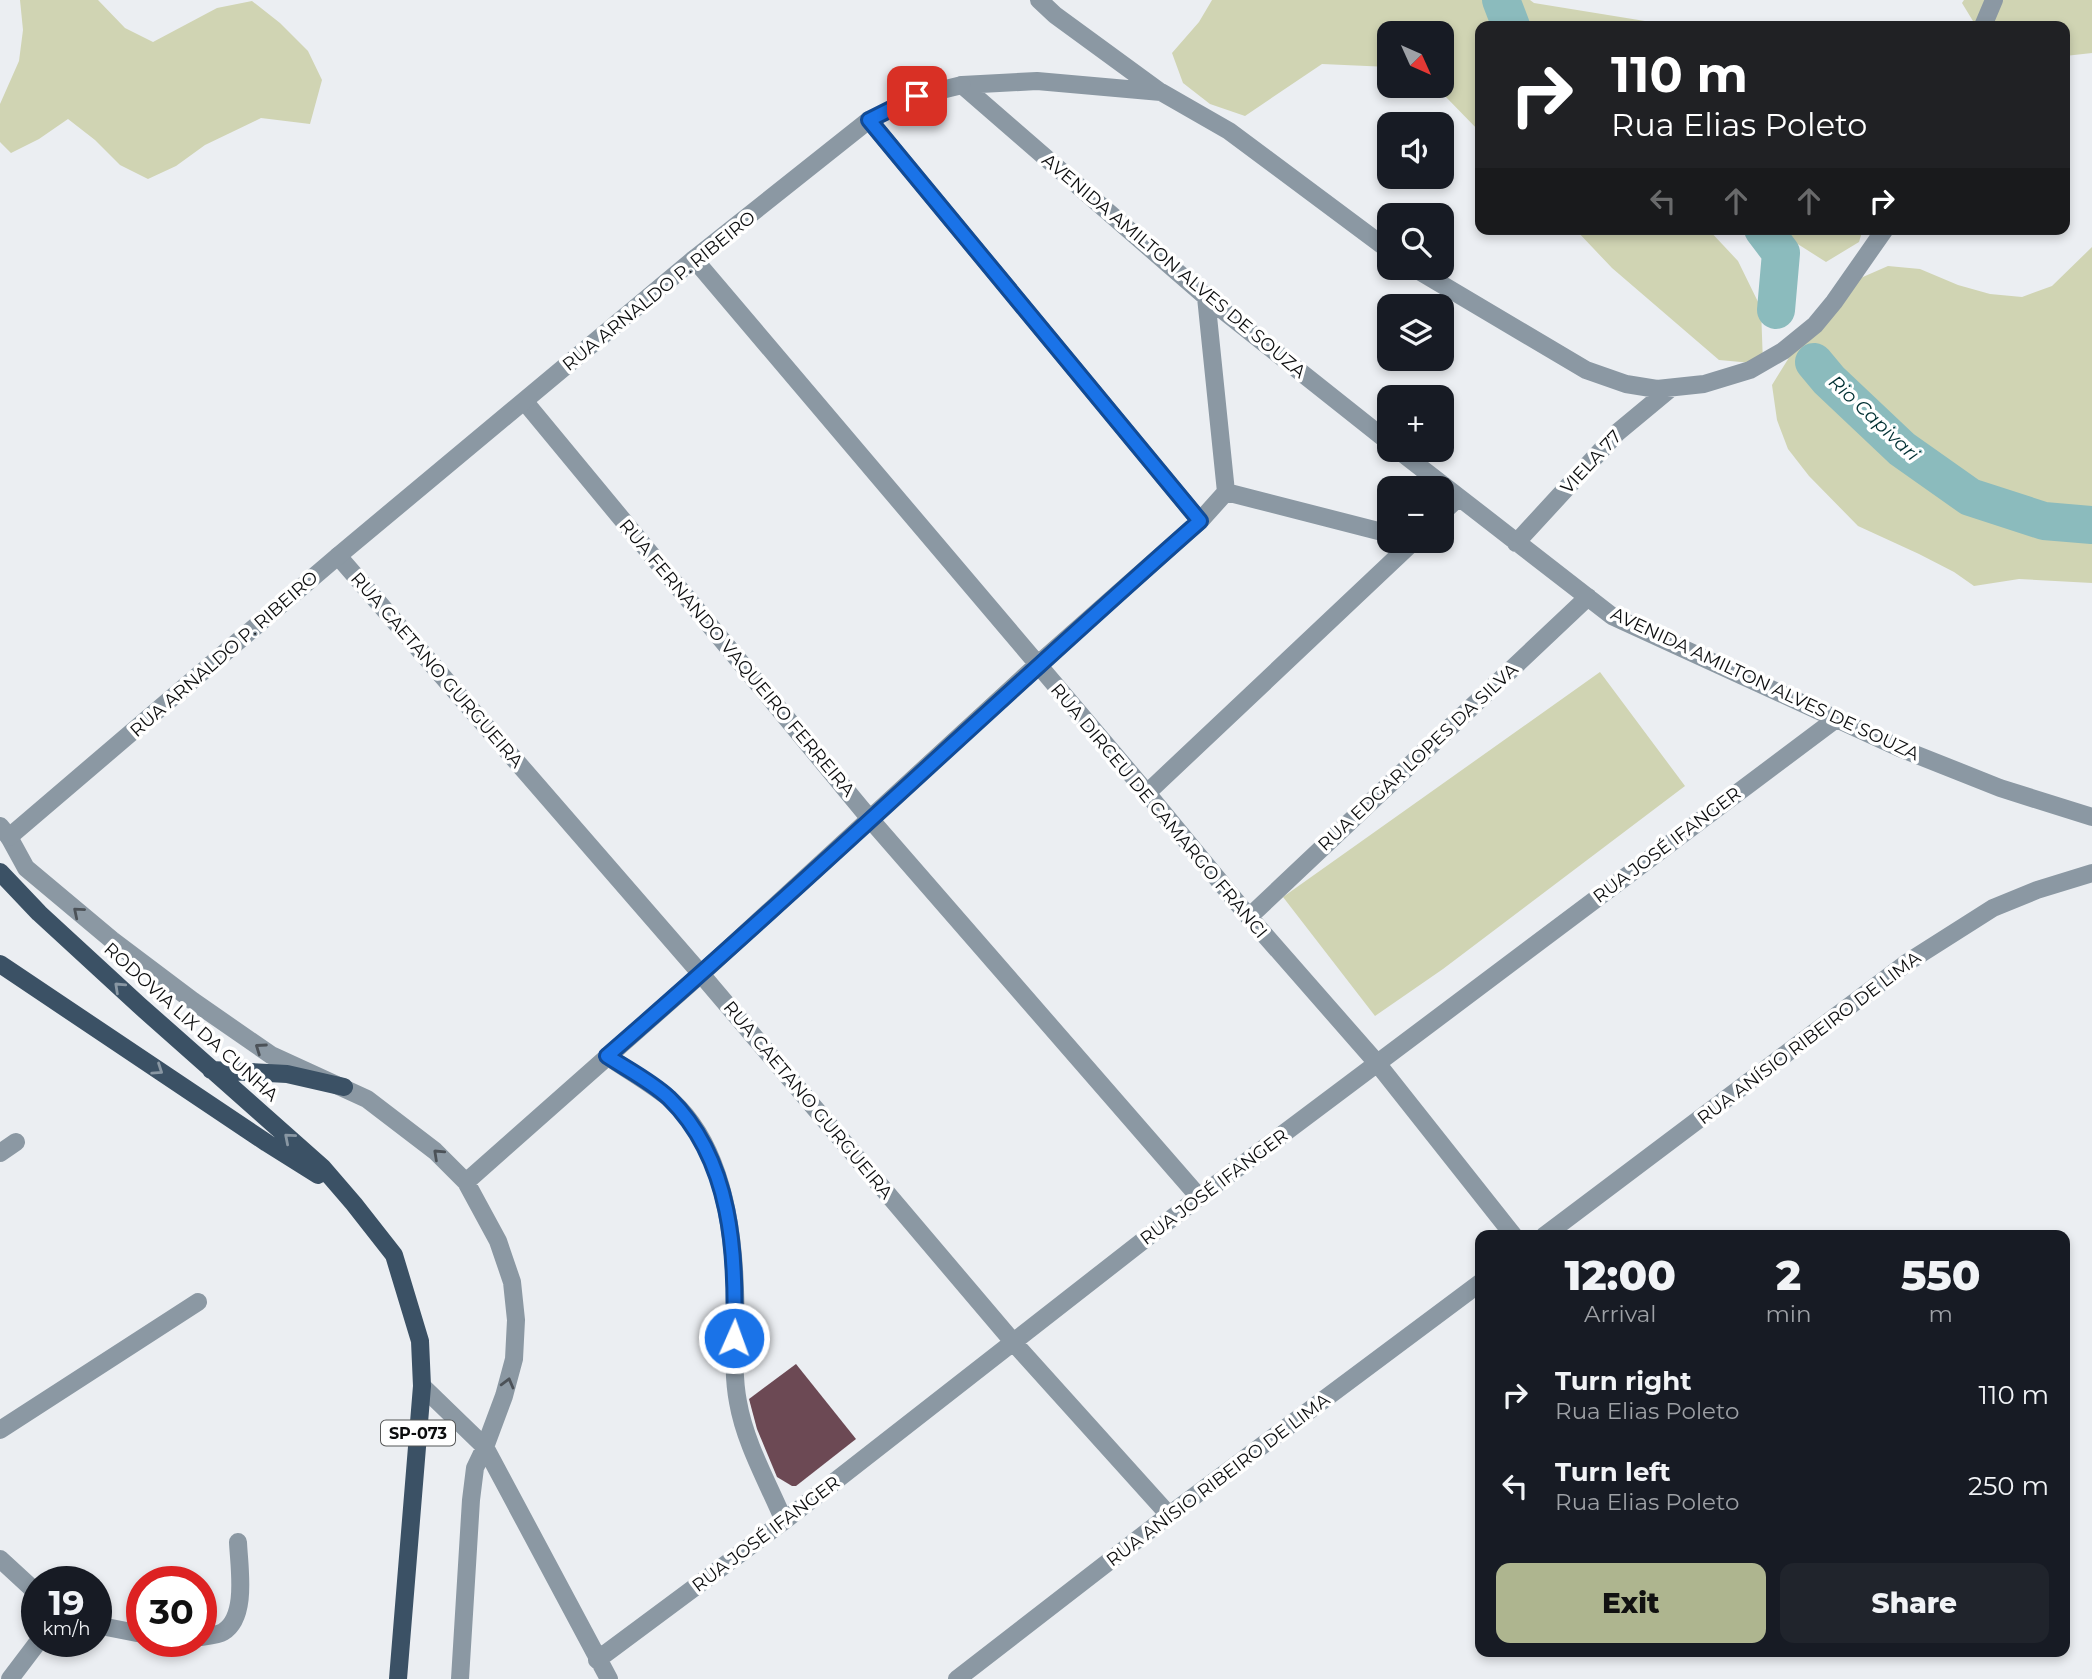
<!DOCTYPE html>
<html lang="en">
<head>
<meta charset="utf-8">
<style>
  body { margin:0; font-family:Montserrat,sans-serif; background:#20242c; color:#f1f3f6; height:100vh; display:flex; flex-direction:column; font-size:26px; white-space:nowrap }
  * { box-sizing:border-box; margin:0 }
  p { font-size:23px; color:#9ea1a6 }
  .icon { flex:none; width:38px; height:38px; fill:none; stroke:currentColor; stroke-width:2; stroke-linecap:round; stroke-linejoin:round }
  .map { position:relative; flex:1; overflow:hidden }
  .panel { position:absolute; left:1475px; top:1230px; width:595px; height:427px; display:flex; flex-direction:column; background:#171b24; border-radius:14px; box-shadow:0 4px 10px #0003 }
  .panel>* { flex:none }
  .guide { position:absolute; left:1475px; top:21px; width:595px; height:214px; border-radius:14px; box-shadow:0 4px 10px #0003; background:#202124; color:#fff; overflow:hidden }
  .needle { width:46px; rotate:135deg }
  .fabs { position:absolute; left:1377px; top:21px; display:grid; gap:14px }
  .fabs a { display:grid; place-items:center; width:77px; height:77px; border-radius:14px; background:#171b24; box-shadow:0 4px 10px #0003; font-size:35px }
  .speed { position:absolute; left:21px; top:1566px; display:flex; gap:14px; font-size:35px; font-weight:700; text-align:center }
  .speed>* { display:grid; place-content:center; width:91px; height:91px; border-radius:50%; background:#171b24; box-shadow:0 4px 10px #0003; line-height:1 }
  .speed small { font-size:18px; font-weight:400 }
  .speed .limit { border:10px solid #d22; background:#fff; color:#111 }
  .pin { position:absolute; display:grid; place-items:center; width:60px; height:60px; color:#fff; margin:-30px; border-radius:14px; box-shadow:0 4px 10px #0006 }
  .me { position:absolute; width:77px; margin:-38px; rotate:2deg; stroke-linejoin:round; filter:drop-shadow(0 0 5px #0008) }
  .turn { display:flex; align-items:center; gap:24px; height:147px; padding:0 21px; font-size:32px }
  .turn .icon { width:91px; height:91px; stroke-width:2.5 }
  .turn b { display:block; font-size:49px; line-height:60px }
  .lanes { display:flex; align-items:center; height:66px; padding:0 21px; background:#0003; justify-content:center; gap:35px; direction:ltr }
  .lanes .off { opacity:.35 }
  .eta { display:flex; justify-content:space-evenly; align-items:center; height:119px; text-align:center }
  .eta b { font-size:42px; font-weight:800; line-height:49px }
  .button { display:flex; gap:14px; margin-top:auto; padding:14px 21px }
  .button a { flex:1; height:80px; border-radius:14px; background:#aeb58f; color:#111; font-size:28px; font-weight:800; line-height:80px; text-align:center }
  .button a+a { background:#20242c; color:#f1f3f6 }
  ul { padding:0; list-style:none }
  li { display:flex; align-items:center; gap:21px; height:91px; padding:0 21px }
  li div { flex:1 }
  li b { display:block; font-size:26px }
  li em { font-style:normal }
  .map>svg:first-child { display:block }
</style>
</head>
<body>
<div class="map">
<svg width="2092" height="1679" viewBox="0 0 2092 1679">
  <rect width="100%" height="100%" fill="#ebeef2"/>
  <path fill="#d0d4b3" d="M20,0H98L125,28L153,42L217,8L252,1L280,23L308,51L322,80L310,124L261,118L205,145L176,166L148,179L120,165L95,140L68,119L39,139L11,153L0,142V104L19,61L23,30Z
    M1212,0H1530L1534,3L1651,22L1657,26H1480V132L1444,95L1426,86H1442V33H1390L1389,67L1322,64L1245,116L1210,104L1183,83L1172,53L1199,22Z
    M1964,0H2092V53L2065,56V26H1976L1962,3Z
    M1575,229H1708L1738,261L1761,308L1763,364L1719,360L1612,268Z
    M1774,229H1863L1859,242L1826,262Z
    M2092,247V583L2019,579L1974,586L1954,572L1919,554L1858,526L1809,476L1788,449L1777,420L1772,385L1790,356L1856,280L1888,266L1920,269L1958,285L1990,294L2022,297L2052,286Z
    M1600,672L1685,786L1443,969L1375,1016L1283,897Z"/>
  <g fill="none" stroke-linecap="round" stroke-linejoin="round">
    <path stroke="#8bbbbd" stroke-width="38" d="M1501,0L1511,26
      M1763,229L1781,253L1776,310
      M1814,362L1829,380L1902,449L1970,497L2044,521L2092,525"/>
  </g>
  <path fill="#6c4954" d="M796,1364L856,1439L796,1486H792L777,1477L757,1429L749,1399Z"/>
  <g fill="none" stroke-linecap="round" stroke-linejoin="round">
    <path stroke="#8b98a3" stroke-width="18" d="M1039,0L1055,15L1159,91
      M1983,26L1994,0
      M962,85L1206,297L1390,443
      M962,85L1037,81L1161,92L1229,131L1390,251
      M869,120L1200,521
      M694,259L1147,793L1249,917L1377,1063L1514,1236
      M1414,268L1586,370L1626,384L1657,389L1704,384L1750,370L1783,351L1815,325L1834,302L1885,229
      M1206,297L1226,492
      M525,402L870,819L1199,1197
      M1398,450L1612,616L1902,749L2000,788L2092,817
      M1226,492L1390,534
      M1442,513L1458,498
      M1516,543L1618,432L1671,388
      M338,556L701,974L1014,1343L1169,1515
      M1147,793L1414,541
      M9,837L26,868L112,940L193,1001L271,1055L367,1099L435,1151L466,1182L498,1241L512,1282L516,1320L514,1359L504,1396L485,1447L609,1679
      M1249,917L1588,597
      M607,1056C626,1069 647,1081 665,1095C720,1138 733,1224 735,1290C737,1327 731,1365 738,1402C745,1443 768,1483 784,1521
      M0,1153L16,1142
      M466,1182L701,974L1037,665L1200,521L1226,492
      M1544,1236L1908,962L1993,908L2037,890L2092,873
      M422,1386L485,1447L475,1468L471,1500L460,1679
      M0,1430L198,1302
      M0,1559L37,1593
      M96,1625L142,1634
      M201,1637C208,1636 218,1635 223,1632C248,1617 239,1567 238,1542
      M597,1660L784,1521L1199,1197L1836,719
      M10,1679L38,1642
      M957,1679L1169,1515L1480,1283"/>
    <path stroke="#8b98a3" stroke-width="18" d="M0,826L9,837L338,556L694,259L869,120L917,96L962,85"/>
    <path stroke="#3b5165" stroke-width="18" d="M0,872L39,913L139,1005L323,1168L354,1204L394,1255L420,1341L422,1386L398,1679
      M0,964L267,1143L318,1175
      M211,1070L287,1074L344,1087"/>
  </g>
  <defs><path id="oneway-chevron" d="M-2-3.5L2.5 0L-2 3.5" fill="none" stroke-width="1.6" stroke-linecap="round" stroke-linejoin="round" transform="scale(1.75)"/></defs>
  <g stroke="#4c5258">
    <use href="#oneway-chevron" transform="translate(78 912) rotate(-140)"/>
    <use href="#oneway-chevron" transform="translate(260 1048) rotate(-145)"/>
    <use href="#oneway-chevron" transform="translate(438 1154) rotate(-137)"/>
    <use href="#oneway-chevron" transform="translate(508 1383) rotate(-75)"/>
  </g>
  <g stroke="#8997a3">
    <use href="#oneway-chevron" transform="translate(119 987) rotate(-137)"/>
    <use href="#oneway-chevron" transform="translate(158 1070) rotate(34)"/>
    <use href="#oneway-chevron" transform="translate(289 1138) rotate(-139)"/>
  </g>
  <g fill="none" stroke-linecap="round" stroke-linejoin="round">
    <defs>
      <path id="route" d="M734,1338C737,1254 732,1160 669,1098C652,1082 627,1069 607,1056C808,882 1000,697 1200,521L869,120L917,96"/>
    </defs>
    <use href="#route" stroke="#114b97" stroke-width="18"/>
    <use href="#route" stroke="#1a73e8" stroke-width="12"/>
  </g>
  <g text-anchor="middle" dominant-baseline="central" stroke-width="7" stroke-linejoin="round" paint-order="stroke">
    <rect fill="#fff" stroke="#555656" stroke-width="2" x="381" y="1420.5" width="74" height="25" rx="5"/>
    <g font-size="16" font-weight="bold" fill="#0c0d0e">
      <text x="418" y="1433">SP-073</text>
    </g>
    <g font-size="18" fill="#0c0d0e" stroke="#fff">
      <text transform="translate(1174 266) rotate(40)">AVENIDA AMILTON ALVES DE SOUZA</text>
      <text transform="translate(659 291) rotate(-39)">RUA ARNALDO P. RIBEIRO</text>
      <text transform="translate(1591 462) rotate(-47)">VIELA 77</text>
      <text transform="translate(224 654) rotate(-41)">RUA ARNALDO P. RIBEIRO</text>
      <text transform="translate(737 658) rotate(50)">RUA FERNANDO VAQUEIRO FERREIRA</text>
      <text transform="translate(437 670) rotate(49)">RUA CAETANO GURGUEIRA</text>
      <text transform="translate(1765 684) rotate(25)">AVENIDA AMILTON ALVES DE SOUZA</text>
      <text transform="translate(1418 757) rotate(-43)">RUA EDGAR LOPES DA SILVA</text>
      <text transform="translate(1159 811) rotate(50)">RUA DIRCEU DE CAMARGO FRANCI</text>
      <text transform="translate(1667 845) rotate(-37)">RUA JOSÉ IFANGER</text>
      <text transform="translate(191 1022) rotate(42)">RODOVIA LIX DA CUNHA</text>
      <text transform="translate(1809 1038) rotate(-37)">RUA ANÍSIO RIBEIRO DE LIMA</text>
      <text transform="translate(808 1100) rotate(50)">RUA CAETANO GURGUEIRA</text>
      <text transform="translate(1214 1187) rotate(-37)">RUA JOSÉ IFANGER</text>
      <text transform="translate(1218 1480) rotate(-37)">RUA ANÍSIO RIBEIRO DE LIMA</text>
      <text transform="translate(766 1534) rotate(-37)">RUA JOSÉ IFANGER</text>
    </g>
    <g font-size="19" font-style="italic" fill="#003033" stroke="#fff">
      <text transform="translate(1874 418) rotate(43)">Rio Capivari</text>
    </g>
  </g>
</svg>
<div class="fabs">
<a><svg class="needle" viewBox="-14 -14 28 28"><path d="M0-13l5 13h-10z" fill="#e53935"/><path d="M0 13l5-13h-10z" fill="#9ea1a6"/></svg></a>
<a><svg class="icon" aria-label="sound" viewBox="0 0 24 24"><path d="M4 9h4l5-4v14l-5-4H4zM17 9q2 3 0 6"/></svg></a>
<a><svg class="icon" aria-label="search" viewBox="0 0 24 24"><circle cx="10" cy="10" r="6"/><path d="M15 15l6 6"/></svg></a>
<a><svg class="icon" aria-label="layers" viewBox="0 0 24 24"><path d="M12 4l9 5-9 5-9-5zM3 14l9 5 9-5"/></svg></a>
<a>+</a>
<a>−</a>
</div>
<div class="speed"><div>19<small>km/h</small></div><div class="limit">30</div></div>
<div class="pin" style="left:917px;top:96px;background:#d93025"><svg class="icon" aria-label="arrive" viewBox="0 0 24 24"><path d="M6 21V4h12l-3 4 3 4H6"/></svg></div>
<svg class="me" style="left:734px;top:1338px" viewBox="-20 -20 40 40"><circle r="17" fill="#1a73e8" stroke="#fff" stroke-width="3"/><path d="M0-11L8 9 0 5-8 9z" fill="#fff"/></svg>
<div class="guide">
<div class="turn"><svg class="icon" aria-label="right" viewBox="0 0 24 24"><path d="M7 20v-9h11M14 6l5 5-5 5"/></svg><div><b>110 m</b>Rua Elias Poleto</div></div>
<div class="lanes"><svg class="icon off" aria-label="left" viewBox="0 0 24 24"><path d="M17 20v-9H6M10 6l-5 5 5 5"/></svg><svg class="icon off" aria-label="ahead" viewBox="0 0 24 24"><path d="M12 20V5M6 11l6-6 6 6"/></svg><svg class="icon off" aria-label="ahead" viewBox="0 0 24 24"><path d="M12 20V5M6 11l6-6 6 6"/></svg><svg class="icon" aria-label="right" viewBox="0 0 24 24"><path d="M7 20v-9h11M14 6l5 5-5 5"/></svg></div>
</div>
<section class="panel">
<div class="eta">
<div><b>12:00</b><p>Arrival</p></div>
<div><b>2</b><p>min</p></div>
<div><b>550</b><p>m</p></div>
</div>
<ul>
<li><svg class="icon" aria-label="right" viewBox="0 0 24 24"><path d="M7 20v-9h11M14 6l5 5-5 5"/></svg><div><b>Turn right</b><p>Rua Elias Poleto</p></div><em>110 m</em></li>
<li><svg class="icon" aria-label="left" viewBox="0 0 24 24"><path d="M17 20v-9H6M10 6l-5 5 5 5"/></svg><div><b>Turn left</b><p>Rua Elias Poleto</p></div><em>250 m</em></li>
</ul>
<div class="button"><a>Exit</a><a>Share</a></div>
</section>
</div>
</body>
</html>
